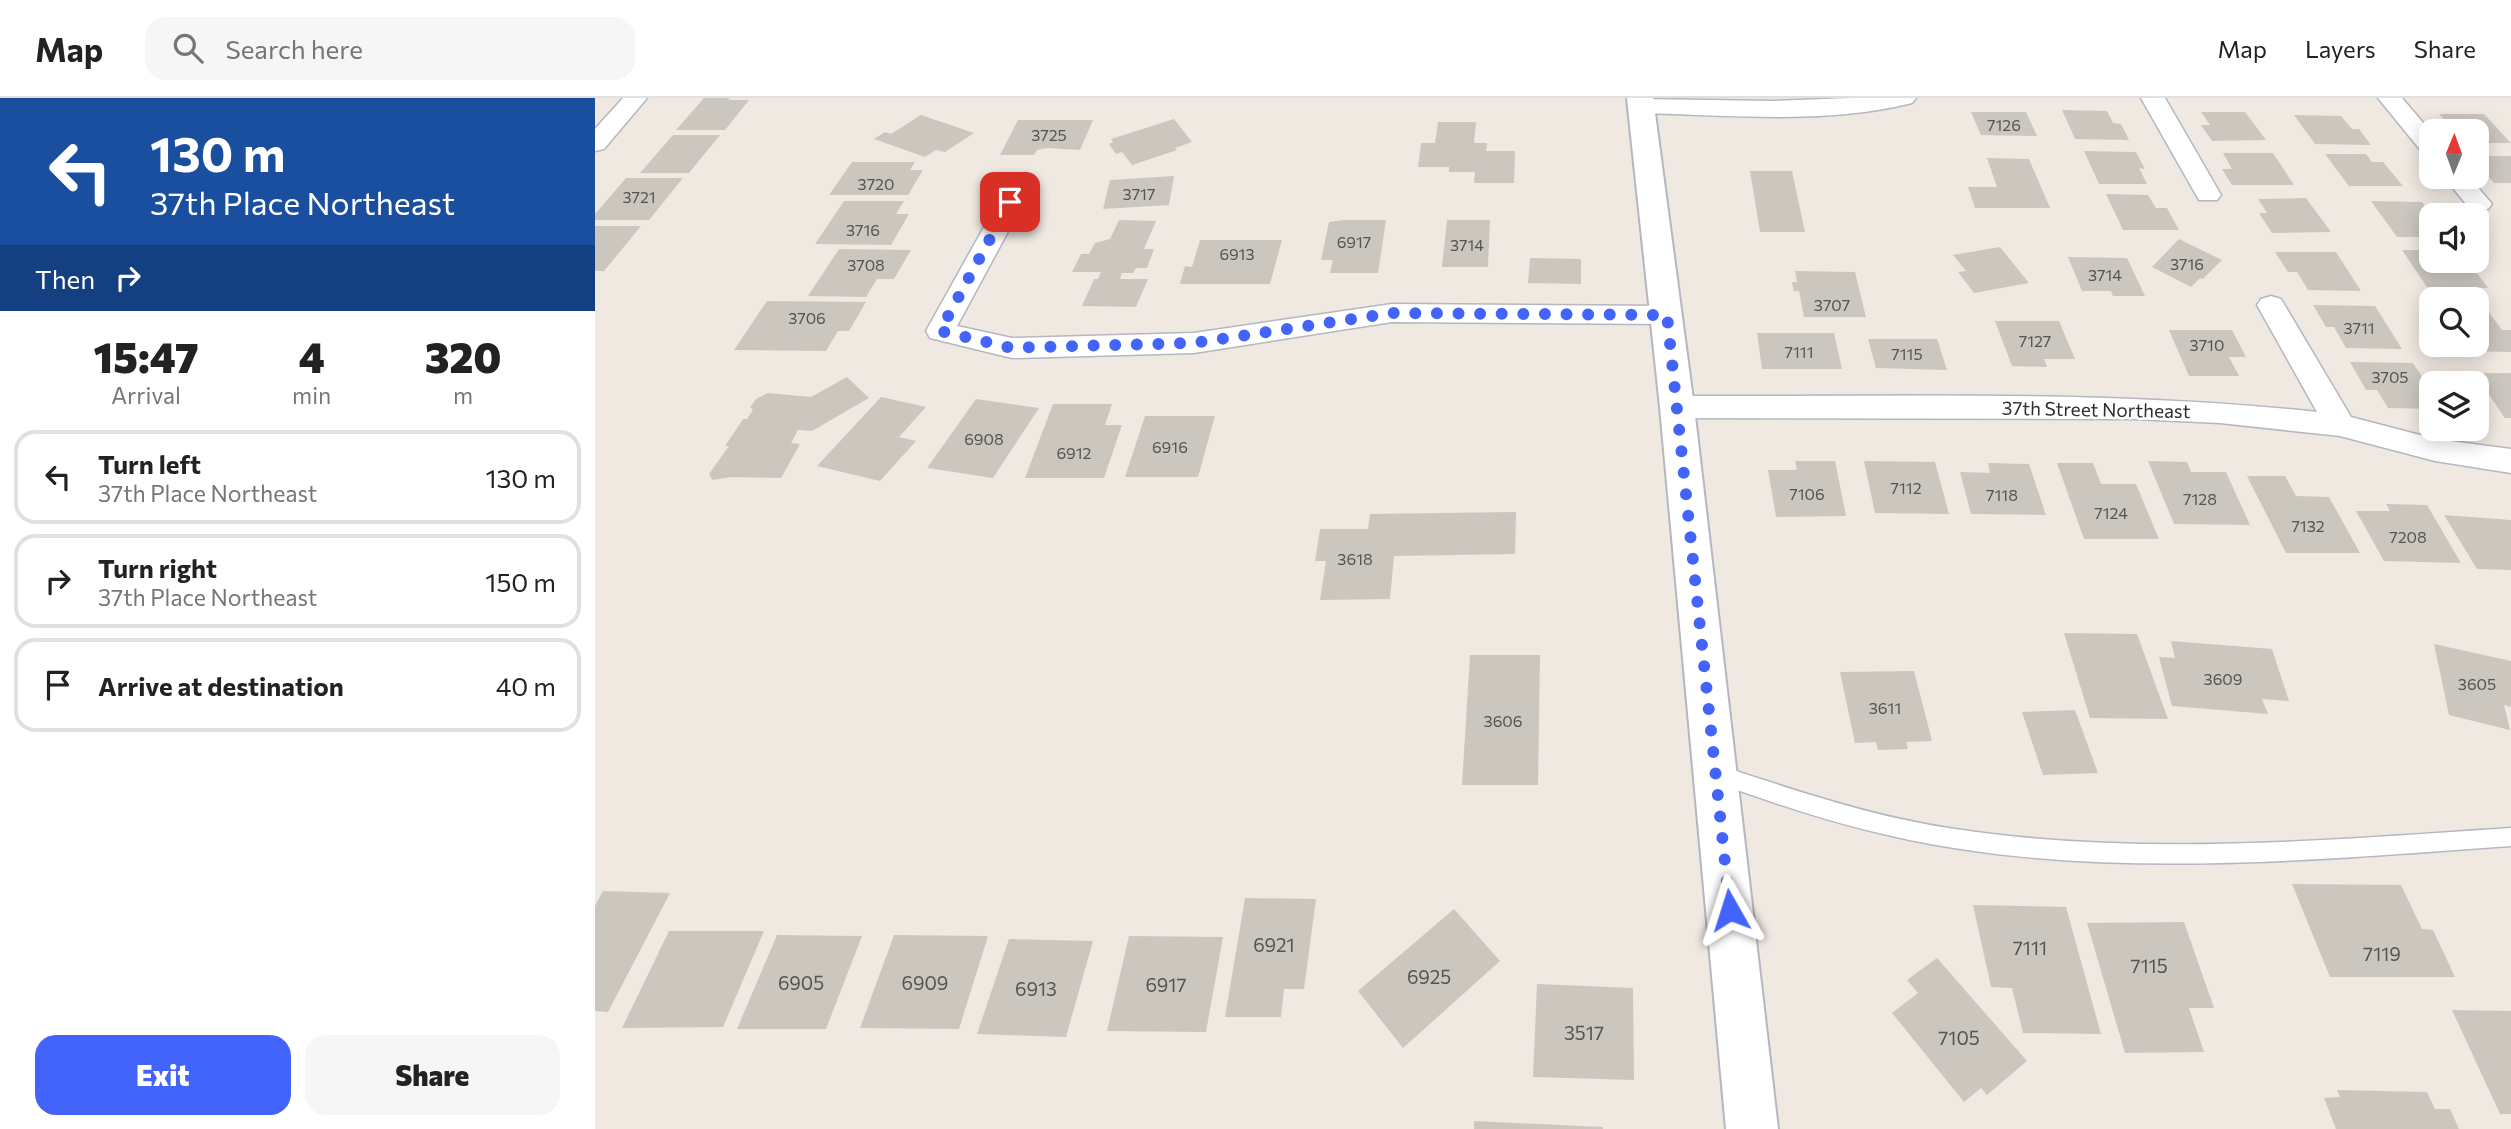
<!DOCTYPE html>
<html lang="en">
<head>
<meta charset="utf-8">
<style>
  body { margin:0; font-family:Commissioner,sans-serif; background:#f6f6f6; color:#222; height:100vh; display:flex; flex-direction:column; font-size:26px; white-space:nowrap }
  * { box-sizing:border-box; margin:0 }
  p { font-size:23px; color:#767676 }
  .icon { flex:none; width:38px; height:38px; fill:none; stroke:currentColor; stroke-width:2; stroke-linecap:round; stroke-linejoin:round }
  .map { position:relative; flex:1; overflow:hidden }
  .sheet { display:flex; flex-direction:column; background:#fff; width:595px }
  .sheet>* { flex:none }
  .banner { background:#1a4fa0; color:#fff; overflow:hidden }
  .needle { width:46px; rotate:1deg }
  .buttons { position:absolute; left:1824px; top:21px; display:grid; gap:14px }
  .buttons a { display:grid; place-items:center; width:70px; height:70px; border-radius:14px; background:#fff; box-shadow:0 4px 18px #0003; font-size:35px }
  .pin { position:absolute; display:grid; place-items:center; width:60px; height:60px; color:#fff; margin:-30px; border-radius:14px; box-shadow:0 4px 10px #0006 }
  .me { position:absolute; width:77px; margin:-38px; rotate:354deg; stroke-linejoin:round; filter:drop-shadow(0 0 5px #0008) }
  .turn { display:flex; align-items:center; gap:24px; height:147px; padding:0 35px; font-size:32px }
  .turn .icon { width:91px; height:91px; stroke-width:2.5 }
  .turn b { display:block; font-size:49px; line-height:60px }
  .then { display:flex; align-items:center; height:66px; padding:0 35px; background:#0003; gap:14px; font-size:26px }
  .eta { display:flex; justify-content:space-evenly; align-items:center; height:119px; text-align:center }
  .eta b { font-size:42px; font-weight:800; line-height:49px }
  .button { display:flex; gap:14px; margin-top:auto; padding:14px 35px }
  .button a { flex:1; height:80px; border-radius:21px; background:#4264fb; color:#fff; font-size:28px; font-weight:800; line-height:80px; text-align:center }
  .button a+a { background:#f6f6f6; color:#222 }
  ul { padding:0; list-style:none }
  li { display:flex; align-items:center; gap:21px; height:94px; margin:0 14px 10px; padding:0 21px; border:4px solid #e0e0e0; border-radius:21px }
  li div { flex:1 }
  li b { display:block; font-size:26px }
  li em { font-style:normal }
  header { display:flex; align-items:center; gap:42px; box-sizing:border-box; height:98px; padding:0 35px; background:#fff; border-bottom:2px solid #e0e0e0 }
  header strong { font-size:33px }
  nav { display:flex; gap:38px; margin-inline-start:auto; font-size:24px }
  .search { width:490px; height:63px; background:#f6f6f6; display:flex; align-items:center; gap:18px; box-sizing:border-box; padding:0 24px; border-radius:21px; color:#767676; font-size:26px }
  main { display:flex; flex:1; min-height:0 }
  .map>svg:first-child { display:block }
</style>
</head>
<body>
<header>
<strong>Map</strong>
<div class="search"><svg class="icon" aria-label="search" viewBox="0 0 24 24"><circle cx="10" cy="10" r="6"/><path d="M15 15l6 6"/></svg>Search here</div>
<nav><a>Map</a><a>Layers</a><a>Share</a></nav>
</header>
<main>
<section class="sheet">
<div class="banner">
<div class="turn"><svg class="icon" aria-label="left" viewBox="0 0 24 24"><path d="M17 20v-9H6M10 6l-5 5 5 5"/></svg><div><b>130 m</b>37th Place Northeast</div></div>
<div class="then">Then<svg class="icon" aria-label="right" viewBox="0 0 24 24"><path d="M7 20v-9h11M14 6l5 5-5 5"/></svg></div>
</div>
<div class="eta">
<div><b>15:47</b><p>Arrival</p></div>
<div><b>4</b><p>min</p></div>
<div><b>320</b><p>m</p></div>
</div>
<ul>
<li><svg class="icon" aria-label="left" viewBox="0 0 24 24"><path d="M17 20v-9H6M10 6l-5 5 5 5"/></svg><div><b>Turn left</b><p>37th Place Northeast</p></div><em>130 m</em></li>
<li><svg class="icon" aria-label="right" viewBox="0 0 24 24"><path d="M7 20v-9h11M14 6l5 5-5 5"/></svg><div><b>Turn right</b><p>37th Place Northeast</p></div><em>150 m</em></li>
<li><svg class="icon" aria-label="arrive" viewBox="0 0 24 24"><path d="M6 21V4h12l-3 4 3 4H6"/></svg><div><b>Arrive at destination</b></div><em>40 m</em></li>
</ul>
<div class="button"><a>Exit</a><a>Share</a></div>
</section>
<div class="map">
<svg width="1916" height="1031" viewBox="0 0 1916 1031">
  <rect width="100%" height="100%" fill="#efe9e1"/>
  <path fill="#cbc7bf" d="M109,0H135L133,2H154L130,32H81Z
    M1467,12L1512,13L1518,25L1526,26L1534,42L1480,41Z
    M1376,14H1431L1442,38L1386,37Z
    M1606,14H1650L1671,42L1617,43L1606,27H1615Z
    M1844,16H1889L1916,45H1881V33H1851L1847,29H1856Z
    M326,17L379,35L350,54L341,52L330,59L279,41L290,34L296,36Z
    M1699,17L1746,18L1757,31H1764L1776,47L1720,46Z
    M579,21L597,44L580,50L582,52L537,67L527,54L521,56L514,46L518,44L516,41Z
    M423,22H498L485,52L453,50L442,52L439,57H405Z
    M843,24H881L879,45H892L891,53H920L919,85H879L880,74H854V69H823L826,45H840Z
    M78,37H125L94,75H45Z
    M1489,53L1541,54L1550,71L1544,70L1552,86H1504Z
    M1628,55H1678L1699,87H1637L1627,71H1637Z
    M1730,56H1771L1777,64H1788L1808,88H1754Z
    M1881,58H1916V85H1899L1884,68L1888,69Z
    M1392,60L1434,61L1455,110H1380L1373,89H1402Z
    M257,64H320L315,72H328L313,97H234Z
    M1155,73H1197L1210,134H1165Z
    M579,78L574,107L508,111L515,82Z
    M31,80H88L54,122H0V116Z
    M1511,96L1553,97L1561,110H1572L1584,132H1528Z
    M1711,100L1736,134L1677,135L1664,115H1672L1663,101Z
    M249,103H309L301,116H314L296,147L220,146Z
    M1776,103L1827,104L1837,117L1836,139H1802Z
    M524,122L561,123L549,151H559L552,170H541L538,175H527L525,181H553L541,209L487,208L499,181H503L506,174H477L486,156H494L500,145L515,141Z
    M749,122H791L783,175H735L738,162H726L734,124Z
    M852,122H895L893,169H847Z
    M0,128H46L9,173H0Z
    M1584,141L1627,162L1608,181L1605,180L1596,189L1557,169Z
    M605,142H687L675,186H585L590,168L597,169Z
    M1405,149L1434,185L1379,195L1363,174L1371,173L1358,157Z
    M244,151L316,152L299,181H282L271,199L213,198Z
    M1807,152H1836V163H1883L1885,166H1875L1893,190L1832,189Z
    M1680,154H1741L1766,193L1713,192L1702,174H1693Z
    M1473,159L1532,160L1550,198H1518L1516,193H1487Z
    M935,160L986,161V186L933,185Z
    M1200,173L1260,174L1271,219H1209L1204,193H1199L1197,184H1202Z
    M172,203L271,204L254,233H243L231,253L139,252Z
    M1718,207L1780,208L1807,251L1751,250L1739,229H1731Z
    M1881,212L1893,213L1907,232H1916V254L1868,253L1863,247H1881Z
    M1400,223H1464L1480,261H1449L1452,269L1417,268Z
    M1574,232H1637L1651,259H1634L1644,278H1594Z
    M1162,235H1239L1247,271H1167Z
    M1273,241H1342L1352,272L1281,270Z
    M1755,264L1818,265L1836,292V311L1793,310L1782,292H1771Z
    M1879,275H1916V320H1910Z
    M252,279L274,300L217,333L203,332L196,345L205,346L186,380L137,379L117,382L114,376L134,348H130L148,321H152L158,312L155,309L161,301L173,295L216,299Z
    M286,299L331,309L304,339L321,343L285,383L222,368Z
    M381,301L444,310L398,380L332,370Z
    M458,306H517L510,327H527L509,380H430Z
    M550,318H620L603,379H530Z
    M1200,363H1240L1251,418L1181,419L1173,372H1202Z
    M1269,363L1340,364L1354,416L1280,415Z
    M1553,363L1592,364L1596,374H1631L1655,427L1579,426Z
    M1393,365L1434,366L1451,417L1376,416L1365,374L1395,375Z
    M1462,365H1498L1506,386H1541L1564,441H1489Z
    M1652,378H1690L1701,398L1734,399L1765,455H1691Z
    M1791,406L1832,407L1866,465L1789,463L1761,413H1795Z
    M921,414L920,456L799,458L795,501L725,502L731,463H720L725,431H773L775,416Z
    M1849,417L1916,422V472L1882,471Z
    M1469,535L1542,536L1573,621L1495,620Z
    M1576,543L1677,551L1694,603L1667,601L1673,616L1577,608L1564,559L1580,560Z
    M1839,546L1916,563V609L1909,607L1915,632L1854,617Z
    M875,557H945L943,687H867Z
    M1319,573L1337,643L1311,644L1313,651L1283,652L1281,644L1260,645L1245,574Z
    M1480,612L1503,675L1448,677L1427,614Z
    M1697,786L1806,787L1827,831L1838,832L1860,879H1735Z
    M8,793L75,795L13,914L0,913V808Z
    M650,800L721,801L709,891H689L686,919H630Z
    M1378,807L1471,809L1506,936L1428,935L1417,890L1396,889Z
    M859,811L905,863L808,950L763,893Z
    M1589,824L1619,910H1594L1609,954L1530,955L1492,825Z
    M74,833H169L128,929L27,930Z
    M182,837L267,838L231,931H142Z
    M299,837L393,838L364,931L265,930Z
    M534,838L628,839L611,934L512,933Z
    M414,841L498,843L471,939L382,936Z
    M1342,860L1432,963L1392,997L1386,990L1369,1004L1297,915L1323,895L1312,882Z
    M942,886L1038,890L1039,982L938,979Z
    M1857,912L1916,913V1016H1905Z
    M1742,992L1832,994L1840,1011H1855L1864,1031H1741L1729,1000L1745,999Z
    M879,1023L1008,1029V1031H879Z"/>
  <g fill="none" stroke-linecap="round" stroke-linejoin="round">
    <defs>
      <path id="service" d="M1120,666C1199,692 1278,719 1360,731C1543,759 1733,742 1916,730V748C1735,761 1538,779 1359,750C1275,737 1192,711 1113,681L1110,675L1113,669Z"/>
      <path id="minor" d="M28,0H52L9,51L0,53V31Z
        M1256,0H1321L1317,5C1230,27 1135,17 1046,15L1038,13L1034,8L1038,3L1046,1L1178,3Z
        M1546,0H1570L1626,97L1622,102H1604Z
        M1783,0H1807L1836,34V56L1827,54Z
        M1849,79H1874L1897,106L1893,111H1875Z
        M416,96L425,99L429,104L362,228L417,240L599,235L797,206L1072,208L1082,210L1086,217L1082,224L1072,226L797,224L599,255L417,260L335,240L331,233L403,104L407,99Z
        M1676,198L1686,201L1756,319L1840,341L1916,351V375L1840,363L1745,338L1625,325L1540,321L1082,320L1071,317L1067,309L1071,301L1082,298C1295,299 1510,291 1722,314L1662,207L1666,201Z"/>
      <path id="tertiary" d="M1032,0H1058L1099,309L1183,1031H1131L1065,309Z"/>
    </defs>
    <use href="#service" stroke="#b4b7c1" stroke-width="3"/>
    <use href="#minor" stroke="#b4b7c1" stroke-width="3"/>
    <use href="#tertiary" stroke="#b4b7c1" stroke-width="4"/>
    <use href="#service" fill="#fff" fill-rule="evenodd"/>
    <use href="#minor" fill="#fff" fill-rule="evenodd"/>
    <use href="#tertiary" fill="#fff" fill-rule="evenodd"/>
  </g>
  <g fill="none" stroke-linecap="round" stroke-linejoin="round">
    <path stroke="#4264fb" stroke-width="12" stroke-dasharray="0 21.6" d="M415,104L345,233L417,250L443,249L599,245L797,215L1072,217L1135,812"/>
  </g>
  <g text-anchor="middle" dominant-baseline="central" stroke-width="5" stroke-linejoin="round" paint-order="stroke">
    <g font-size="16" fill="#555452">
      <text x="1409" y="26">7126</text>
      <text x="454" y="36">3725</text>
      <text x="281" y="85">3720</text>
      <text x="544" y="95">3717</text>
      <text x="44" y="98">3721</text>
      <text x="268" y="131">3716</text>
      <text x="759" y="143">6917</text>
      <text x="872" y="146">3714</text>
      <text x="642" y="155">6913</text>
      <text x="1592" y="165">3716</text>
      <text x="271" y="166">3708</text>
      <text x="1510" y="176">3714</text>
      <text x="1237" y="206">3707</text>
      <text x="212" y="219">3706</text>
      <text x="1764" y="229">3711</text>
      <text x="1440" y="242">7127</text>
      <text x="1612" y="246">3710</text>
      <text x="1204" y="253">7111</text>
      <text x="1312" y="255">7115</text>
      <text x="1795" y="278">3705</text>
      <text x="389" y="340">6908</text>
      <text x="575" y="348">6916</text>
      <text x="479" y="354">6912</text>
      <text x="1311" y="389">7112</text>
      <text x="1212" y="395">7106</text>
      <text x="1407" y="396">7118</text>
      <text x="1605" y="400">7128</text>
      <text x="1516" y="414">7124</text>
      <text x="1713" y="427">7132</text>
      <text x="1813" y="438">7208</text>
      <text x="760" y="460">3618</text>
      <text x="1628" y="580">3609</text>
      <text x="1882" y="585">3605</text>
      <text x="1290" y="609">3611</text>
      <text x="908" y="622">3606</text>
    </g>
    <g font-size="19" fill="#2e2e2e" stroke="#fff">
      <text transform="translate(1501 311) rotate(1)">37th Street Northeast</text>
    </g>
    <g font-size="19" fill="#555452">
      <text x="679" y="846">6921</text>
      <text x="1435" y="849">7111</text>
      <text x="1787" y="855">7119</text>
      <text x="1554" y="867">7115</text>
      <text x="834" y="878">6925</text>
      <text x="206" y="884">6905</text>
      <text x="330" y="884">6909</text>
      <text x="571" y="886">6917</text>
      <text x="441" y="890">6913</text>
      <text x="989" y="934">3517</text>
      <text x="1364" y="939">7105</text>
    </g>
  </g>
</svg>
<div class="buttons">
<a><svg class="needle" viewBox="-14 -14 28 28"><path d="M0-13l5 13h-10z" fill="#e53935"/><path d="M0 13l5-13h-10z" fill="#767676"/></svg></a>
<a><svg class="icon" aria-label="sound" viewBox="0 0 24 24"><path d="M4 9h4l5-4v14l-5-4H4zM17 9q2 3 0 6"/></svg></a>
<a><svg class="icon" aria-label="search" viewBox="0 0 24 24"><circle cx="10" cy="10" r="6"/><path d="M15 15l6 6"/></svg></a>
<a><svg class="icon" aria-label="layers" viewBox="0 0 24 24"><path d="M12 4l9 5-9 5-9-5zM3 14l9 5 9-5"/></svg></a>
</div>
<div class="pin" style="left:415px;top:104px;background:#d93025"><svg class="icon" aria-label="arrive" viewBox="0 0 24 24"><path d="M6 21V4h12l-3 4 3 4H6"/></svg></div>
<svg class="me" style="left:1135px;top:812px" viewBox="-20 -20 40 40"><path d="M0-17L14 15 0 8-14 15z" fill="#4264fb" stroke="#fff" stroke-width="4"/></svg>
</div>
</main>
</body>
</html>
